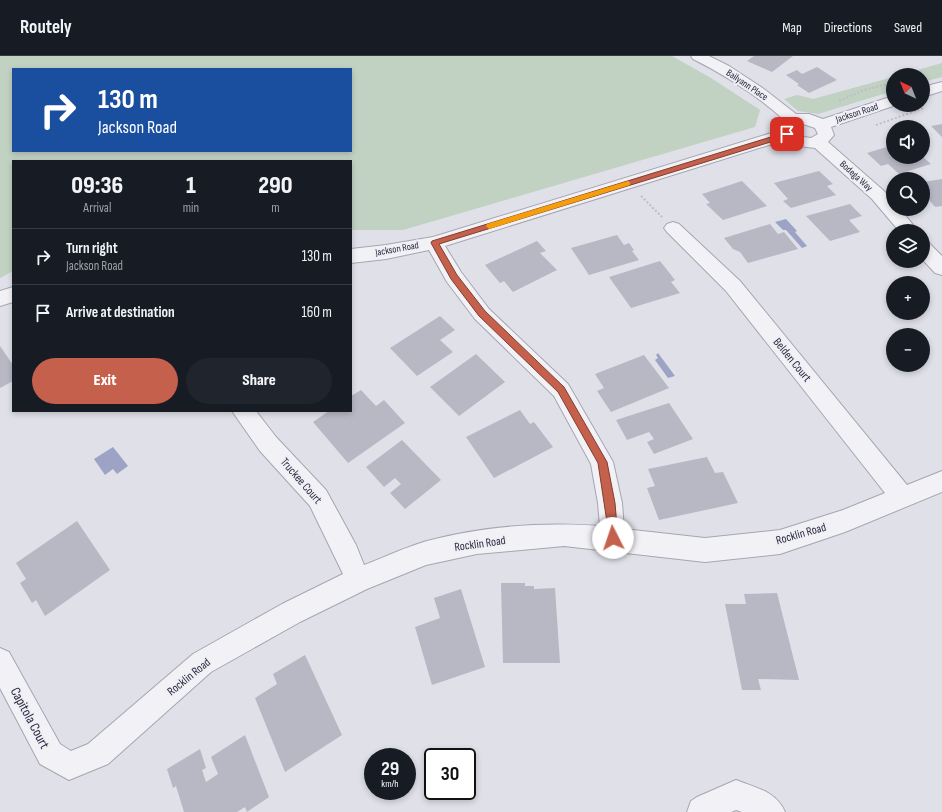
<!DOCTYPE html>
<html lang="en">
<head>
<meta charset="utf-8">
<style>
  body { margin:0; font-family:"Sofia Sans Condensed",sans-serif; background:#20242c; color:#f1f3f6; height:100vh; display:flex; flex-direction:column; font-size:15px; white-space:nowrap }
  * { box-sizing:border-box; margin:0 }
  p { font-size:13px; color:#9ea1a6 }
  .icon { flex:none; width:22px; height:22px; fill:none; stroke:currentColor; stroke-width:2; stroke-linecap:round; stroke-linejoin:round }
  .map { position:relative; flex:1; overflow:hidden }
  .drawer { position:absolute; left:12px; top:104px; width:340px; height:252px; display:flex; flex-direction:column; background:#171b24; border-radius:0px; box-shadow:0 2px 6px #0003 }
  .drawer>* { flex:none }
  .banner { position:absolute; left:12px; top:12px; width:340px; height:84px; border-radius:0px; box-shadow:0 2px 6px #0003; background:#1a4fa0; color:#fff; overflow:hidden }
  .needle { width:26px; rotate:317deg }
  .tools { position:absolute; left:886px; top:12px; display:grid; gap:8px }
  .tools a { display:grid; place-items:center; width:44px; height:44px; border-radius:50%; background:#171b24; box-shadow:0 2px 6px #0003; font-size:20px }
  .speed { position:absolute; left:364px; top:692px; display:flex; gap:8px; font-size:20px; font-weight:700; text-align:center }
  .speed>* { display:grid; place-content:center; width:52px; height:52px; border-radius:50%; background:#171b24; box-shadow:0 2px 6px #0003; line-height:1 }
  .speed small { font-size:10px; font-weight:400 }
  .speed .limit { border:2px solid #111; border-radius:6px; background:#fff; color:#111 }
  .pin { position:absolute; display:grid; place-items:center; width:34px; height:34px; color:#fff; margin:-17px; border-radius:8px; box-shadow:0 2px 6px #0006 }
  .me { position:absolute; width:44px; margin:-22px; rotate:356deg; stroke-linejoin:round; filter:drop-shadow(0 0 3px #0008) }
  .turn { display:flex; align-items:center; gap:14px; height:84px; padding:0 20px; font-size:18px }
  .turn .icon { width:52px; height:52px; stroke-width:2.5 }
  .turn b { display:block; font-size:28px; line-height:34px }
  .eta { display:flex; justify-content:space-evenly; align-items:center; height:68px; text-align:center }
  .eta b { font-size:24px; font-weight:800; line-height:28px }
  .cta { display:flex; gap:8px; margin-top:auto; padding:8px 20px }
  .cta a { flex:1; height:46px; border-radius:24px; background:#c5604c; color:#fff; font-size:16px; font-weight:800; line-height:46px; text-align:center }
  .cta a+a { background:#20242c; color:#f1f3f6 }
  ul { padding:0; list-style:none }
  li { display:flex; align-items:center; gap:12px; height:56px; padding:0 20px; border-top:1px solid #363941 }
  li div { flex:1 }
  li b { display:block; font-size:15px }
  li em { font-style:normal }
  header { display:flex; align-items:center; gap:24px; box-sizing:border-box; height:56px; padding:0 20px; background:#171b24; border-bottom:1px solid #363941 }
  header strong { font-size:19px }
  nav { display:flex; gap:22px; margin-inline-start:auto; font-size:14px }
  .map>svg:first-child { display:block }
</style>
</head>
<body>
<header>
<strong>Routely</strong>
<nav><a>Map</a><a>Directions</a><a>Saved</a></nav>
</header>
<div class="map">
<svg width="942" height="756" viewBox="0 0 942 756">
  <rect width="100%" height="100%" fill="#dfe0e8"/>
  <path fill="#c1d1c2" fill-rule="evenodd" d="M0,0H672L711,22L760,54L755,71L403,174H351V105H13V215L0,222ZM13,13H351V95H13Z
    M942,7V21L923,26V19H900Z
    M893,21V35L818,58L798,55L784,43L797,39L813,43Z"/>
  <path fill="#9ca3c5" d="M786,163L797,175L795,176L807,190L802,192L786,174H783L775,166Z
    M658,297L675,320L668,322L655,304L658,302L656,299Z
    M113,391L128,410L117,418L113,413L105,419L94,403Z"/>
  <path fill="#b7b8c4" d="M754,0H793L772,16L747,5Z
    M817,11L837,24L809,37L797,29L799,28L786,19L797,14L802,18Z
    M942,68V81L931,70Z
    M893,89V101H923L931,108L899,118L888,108L881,110L867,97Z
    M819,115L833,128L827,130L836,139L791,152L783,145L788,143L774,127Z
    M942,123V150L935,151L925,139H923V126Z
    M742,125L767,150L723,164L706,148L710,147L702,138Z
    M850,148L862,160L849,164L860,176L830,185L806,160Z
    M770,168L778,178L784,176L798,193L748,207L740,196L733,193L724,182Z
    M617,179L624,189L629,187L634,194L632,195L639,204L589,219L571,192Z
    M537,185L546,195L540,197L557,214L513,236L504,225L500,227L485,209Z
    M660,205L675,224L671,226L680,237L631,252L609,221Z
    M440,260L455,274L440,284L453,296L417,320L390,292Z
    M0,290L13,309V325L0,332Z
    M476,298L505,326L459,360L430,331Z
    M644,299L669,332L611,356L597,335L604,332L595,318Z
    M361,334L376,350L384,344L405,367L348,407L313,366L329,355H351V340Z
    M669,347L693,383L654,398L647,386L654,383L649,376L627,384L616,364Z
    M520,354L530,368L534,366L553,391L494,422L466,381Z
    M402,384L441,424L405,453L390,437L401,428L395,422L384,431L366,411Z
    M707,401L715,417L723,416L738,447L659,464L647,432L655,430L648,413Z
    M77,465L110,514L45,560L36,544L32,547L20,527L26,523L16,507Z
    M501,527H525V530H534V533L555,532L560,607H503Z
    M461,533L485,611L432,629L415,571L440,562L434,542Z
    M777,537L799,624L758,623L761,634H742L725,548H746L744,538Z
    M305,599L342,679L285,716L255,642L277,628L273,618Z
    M245,679L269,741L247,756L245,751L237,756H184L176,730L173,732L167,713L200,693L206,712L202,714L206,726L218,718L211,701Z"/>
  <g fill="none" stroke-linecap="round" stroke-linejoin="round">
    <defs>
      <path id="minor" d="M691,0H709L729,10L764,33L796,58H809L823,63L893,40V49H896L831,71L834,79L828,86L884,135L893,145V153H900L918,175H899L872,143L815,92L799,90L785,84L445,190L461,216L489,253L568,328L613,406L622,447L624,473L705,482L780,474L843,454L885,437L726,235L667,176L664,172L667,168L673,166L679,168L740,225L907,429L942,415V436L845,476L780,498L705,506L564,490L477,498L426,509L367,533L300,566L211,616L108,708L69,724L40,708L0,632V592L9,596L60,688L71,695L88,688L193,598L282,548L343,518L310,450L260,395L232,355H256L276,381L326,434L356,489L364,509C385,501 406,491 427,485C483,470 543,466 600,470L598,447L591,408L554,340L475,263L447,226L429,194L386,203L351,207V193L386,189L433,181L778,75V67L782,62C755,38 725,19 693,3ZM800,67L815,72L818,78L811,82L804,81L793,73L794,68Z
        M942,26V35L923,41V31Z
        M923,185L929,187L942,200V219L935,217L923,204Z
        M13,231V246L0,250V235Z
        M736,724C756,732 776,735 785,756H742L736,754L731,756H687L691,745L697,741Z"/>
    </defs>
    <use href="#minor" stroke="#a5a6b2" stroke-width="2"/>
    <path stroke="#bebec6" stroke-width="2" stroke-dasharray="2 2" stroke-linecap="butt" d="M839,45L864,34L893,27
      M876,69L924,52
      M641,140L662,161"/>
    <use href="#minor" fill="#f2f2f6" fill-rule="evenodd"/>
  </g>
  <path fill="#c5604c" stroke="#803e31" d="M787,76L791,78L790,80L439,188L457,219L485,255L564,331L607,406L615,447L618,482L617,486L613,487L610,486L598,407L558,336L479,260L451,223L431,187L432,185Z"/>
  <path fill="#f59e0b" d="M628,125L630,126V129L489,173L486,170L487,168Z"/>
  <g text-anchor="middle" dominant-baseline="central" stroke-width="4" stroke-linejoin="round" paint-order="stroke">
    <g font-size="10" fill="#292a3e" stroke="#efeff5">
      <text transform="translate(747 29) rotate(34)">Bailyann Place</text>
      <text transform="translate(857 57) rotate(-18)">Jackson Road</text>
      <text transform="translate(856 120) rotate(42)">Bodega Way</text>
      <text transform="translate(397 193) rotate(-10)">Jackson Road</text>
    </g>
    <g font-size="12" fill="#292a3e" stroke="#efeff5">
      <text transform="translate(792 304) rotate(51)">Belden Court</text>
      <text transform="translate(301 425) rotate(49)">Truckee Court</text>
      <text transform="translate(801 478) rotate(-16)">Rocklin Road</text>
      <text transform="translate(480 488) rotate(-8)">Rocklin Road</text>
      <text transform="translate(189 621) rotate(-39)">Rocklin Road</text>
    </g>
    <g font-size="14" fill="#292a3e" stroke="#efeff5">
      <text transform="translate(30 662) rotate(62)">Capitola Court</text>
    </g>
  </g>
</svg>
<div class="tools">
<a><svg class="needle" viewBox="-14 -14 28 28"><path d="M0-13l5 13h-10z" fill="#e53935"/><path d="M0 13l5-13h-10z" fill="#9ea1a6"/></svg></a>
<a><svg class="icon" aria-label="sound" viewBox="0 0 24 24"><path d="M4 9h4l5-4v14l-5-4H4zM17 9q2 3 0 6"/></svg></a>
<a><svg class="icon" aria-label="search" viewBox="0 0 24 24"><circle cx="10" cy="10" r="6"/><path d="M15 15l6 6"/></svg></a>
<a><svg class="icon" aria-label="layers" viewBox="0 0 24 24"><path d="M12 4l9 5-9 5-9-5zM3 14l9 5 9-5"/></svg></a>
<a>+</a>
<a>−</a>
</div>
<div class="speed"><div>29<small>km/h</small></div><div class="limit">30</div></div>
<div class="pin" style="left:787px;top:78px;background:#d93025"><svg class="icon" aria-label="arrive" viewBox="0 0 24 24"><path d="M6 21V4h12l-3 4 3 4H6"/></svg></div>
<svg class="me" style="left:613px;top:482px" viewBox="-20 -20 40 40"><circle r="19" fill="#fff"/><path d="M0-13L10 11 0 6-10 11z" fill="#c5604c"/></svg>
<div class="banner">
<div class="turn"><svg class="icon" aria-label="right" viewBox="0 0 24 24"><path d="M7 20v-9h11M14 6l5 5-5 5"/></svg><div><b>130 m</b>Jackson Road</div></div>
</div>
<section class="drawer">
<div class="eta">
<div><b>09:36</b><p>Arrival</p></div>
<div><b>1</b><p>min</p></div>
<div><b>290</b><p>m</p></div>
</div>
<ul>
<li><svg class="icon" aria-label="right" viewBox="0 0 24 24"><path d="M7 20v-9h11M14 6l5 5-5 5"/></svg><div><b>Turn right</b><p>Jackson Road</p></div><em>130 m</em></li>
<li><svg class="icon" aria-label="arrive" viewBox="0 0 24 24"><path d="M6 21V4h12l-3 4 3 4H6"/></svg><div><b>Arrive at destination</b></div><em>160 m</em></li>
</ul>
<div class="cta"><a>Exit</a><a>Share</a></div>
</section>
</div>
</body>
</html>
